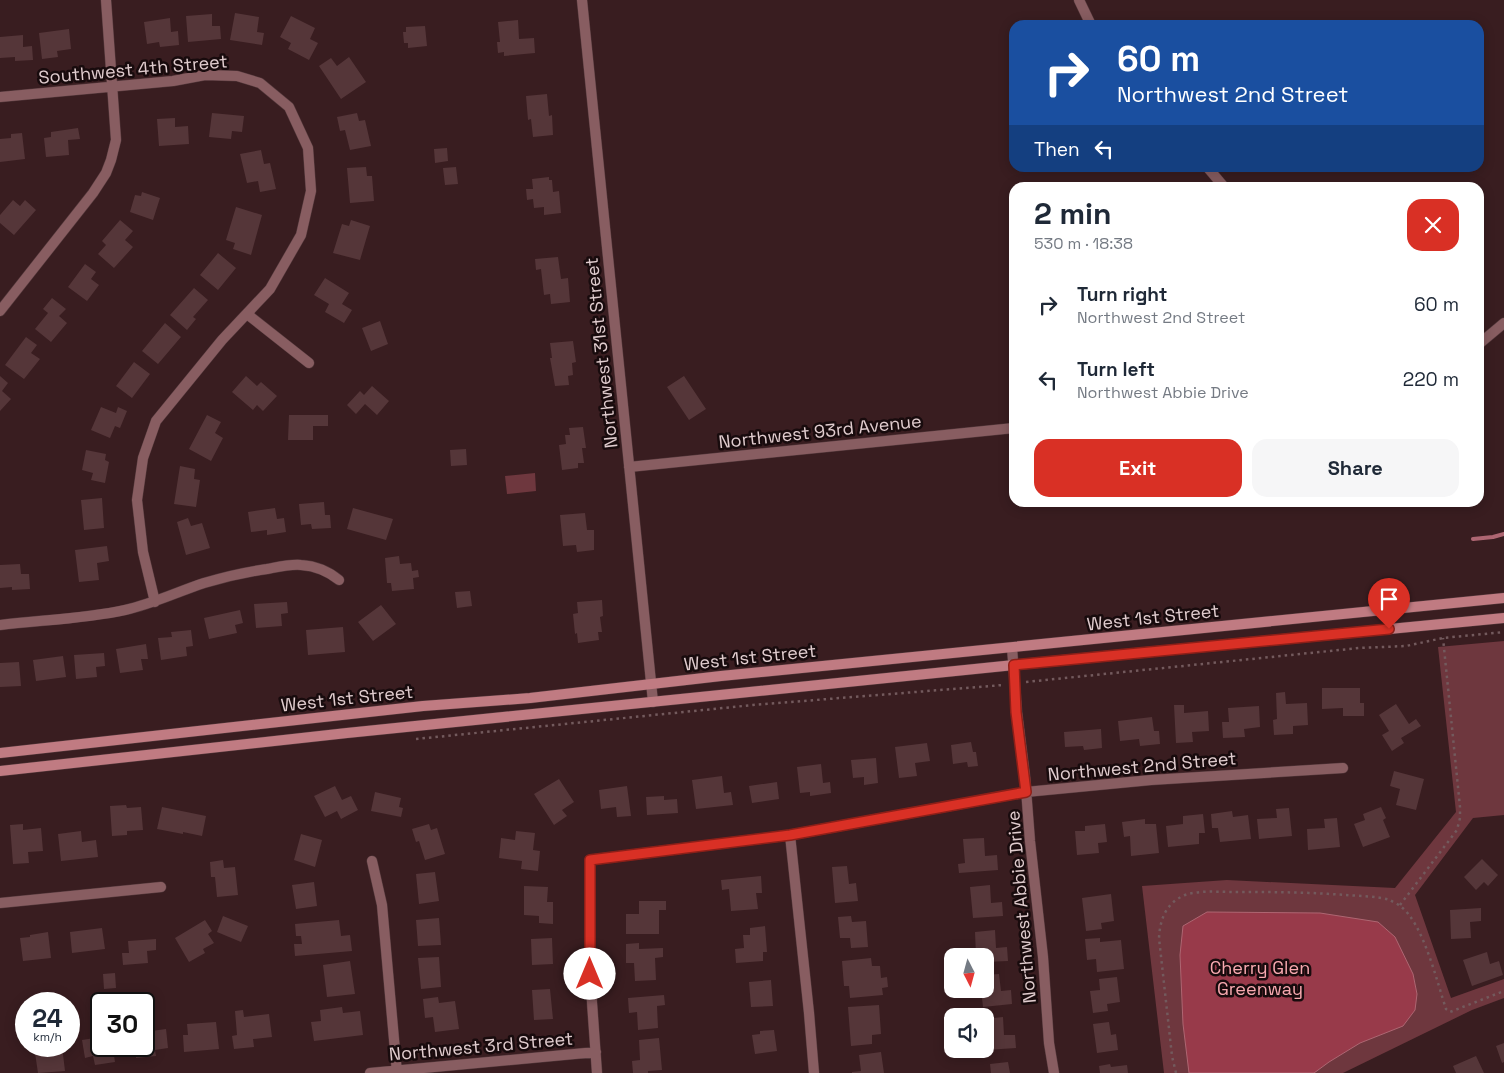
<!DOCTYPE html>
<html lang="en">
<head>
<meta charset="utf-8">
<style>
  body { margin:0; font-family:"Space Grotesk",sans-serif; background:#f6f6f7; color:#1f2937; height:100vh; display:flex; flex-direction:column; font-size:19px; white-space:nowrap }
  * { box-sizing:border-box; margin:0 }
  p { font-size:16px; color:#747a83 }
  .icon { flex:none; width:28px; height:28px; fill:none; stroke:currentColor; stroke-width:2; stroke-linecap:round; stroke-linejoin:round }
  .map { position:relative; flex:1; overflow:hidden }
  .drawer { position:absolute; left:1009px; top:182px; width:475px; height:325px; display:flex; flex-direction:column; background:#fff; border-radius:15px; box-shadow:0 2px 12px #0003 }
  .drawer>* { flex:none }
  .banner { position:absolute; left:1009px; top:20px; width:475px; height:152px; border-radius:15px; box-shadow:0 2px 12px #0003; background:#1a4fa0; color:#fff; overflow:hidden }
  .needle { width:32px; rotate:174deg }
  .buttons { position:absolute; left:944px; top:948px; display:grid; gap:10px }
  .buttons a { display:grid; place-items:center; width:50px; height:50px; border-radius:10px; background:#fff; box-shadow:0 2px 12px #0003; font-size:25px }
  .speed { position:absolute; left:15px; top:992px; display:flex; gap:10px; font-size:25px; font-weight:700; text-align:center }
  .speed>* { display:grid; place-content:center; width:65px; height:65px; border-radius:50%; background:#fff; box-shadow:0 2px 12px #0003; line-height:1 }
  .speed small { font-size:12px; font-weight:400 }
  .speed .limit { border:2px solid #111; border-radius:8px; background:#fff; color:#111 }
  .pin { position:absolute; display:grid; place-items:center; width:42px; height:42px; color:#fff; margin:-51px -21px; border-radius:50% 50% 50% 0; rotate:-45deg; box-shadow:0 0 5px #0007 }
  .pin .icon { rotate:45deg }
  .me { position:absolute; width:55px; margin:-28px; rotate:0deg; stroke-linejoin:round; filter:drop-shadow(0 0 4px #0008) }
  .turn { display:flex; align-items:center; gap:18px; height:105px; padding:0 25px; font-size:22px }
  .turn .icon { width:65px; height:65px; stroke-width:2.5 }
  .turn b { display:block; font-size:35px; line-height:42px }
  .then { display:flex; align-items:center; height:48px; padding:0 25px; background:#0003; gap:10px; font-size:19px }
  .round { display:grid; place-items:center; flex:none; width:52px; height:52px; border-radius:15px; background:#f6f6f7 }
  .head { display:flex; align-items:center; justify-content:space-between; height:85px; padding:0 25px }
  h1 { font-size:30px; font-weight:600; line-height:38px }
  .button { display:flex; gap:10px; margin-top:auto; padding:10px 25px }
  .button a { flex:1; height:58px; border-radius:15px; background:#d93025; color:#fff; font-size:20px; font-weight:600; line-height:58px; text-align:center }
  .button a+a { background:#f6f6f7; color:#1f2937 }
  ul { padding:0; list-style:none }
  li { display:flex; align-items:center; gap:15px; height:75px; padding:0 25px }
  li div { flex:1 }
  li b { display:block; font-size:19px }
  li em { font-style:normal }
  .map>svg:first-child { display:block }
</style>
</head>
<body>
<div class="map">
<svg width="1504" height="1073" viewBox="0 0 1504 1073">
  <rect width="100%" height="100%" fill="#391d20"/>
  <path fill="#6e373e" d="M535,473L536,491L507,494L505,476Z
    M1504,641V815L1473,818L1415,895L1451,998L1504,979V998L1472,1010L1343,1073H1164L1142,886L1227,880L1395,888L1456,812L1438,647Z"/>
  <path fill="#983a4a" stroke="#ae6672" d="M1207,912L1320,913L1378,922L1395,937L1413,974L1417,994L1415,1010L1403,1026L1360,1043L1329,1062L1314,1073H1189L1183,1024L1180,955L1183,926Z"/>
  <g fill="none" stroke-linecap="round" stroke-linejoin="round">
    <path stroke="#ae6672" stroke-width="4" d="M1473,539L1493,537L1504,534"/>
  </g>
  <path fill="#553639" d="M235,13L259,17L257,32L264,33L262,45L230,40Z
    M212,14V26H220L221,39L188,42L186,16Z
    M291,16L315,28L310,39L318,43L309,60L288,49L291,43L280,37Z
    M170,18L171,32L178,31L179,45L160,47L159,42L147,44L144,22Z
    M518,20L519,39L534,38L535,53L504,56V52L498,53L497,42H500L498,22Z
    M425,26L427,46L408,48V43H404L403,32H406V27Z
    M69,29L71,49L57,51L58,57L42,59L39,33Z
    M23,35V47L32,46L33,60L15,61V57L0,58V37Z
    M349,57L366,82L341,99L319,66L331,58L337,66Z
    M547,94L549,116L552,115L553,135L533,137L531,119L528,120L526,96Z
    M212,113L244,116L242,132L232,131L231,139L209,137Z
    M357,113L359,121L365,120L371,146L350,150L345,130L340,131L337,117Z
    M175,118V127L188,126L189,144L159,146L157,119Z
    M78,128L80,139L68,140L69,155L46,157L44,138L51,137V132Z
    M22,133L25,159L0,162V139L11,138V134Z
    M447,148L448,161L435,163L434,149Z
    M261,150L264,164L270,163L276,189L260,192L258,181L247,183L240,154Z
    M366,167L367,176H372L374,201L350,203L347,168Z
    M456,167L458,184L445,185L443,168Z
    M549,177V180H552L553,192L559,191L561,213L544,215V207L534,208L533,199L527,200L526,189H533L532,179Z
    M142,192L160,198L153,220L130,212L135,195L141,196Z
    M13,200L20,206L25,200L36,210L14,235L0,223V215Z
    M236,207L262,215L251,255L233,249L235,243L226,240Z
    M120,220L133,231L125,240L133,247L114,268L98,254L106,245L102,241Z
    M351,220L370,226L360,260L333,253L342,224L349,226Z
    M218,253L236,268L218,290L200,275Z
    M558,257L561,279L568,278L570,302L551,304L550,294L544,295L541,269L536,270L535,259Z
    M85,264L96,272L91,279L99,285L87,301L68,287Z
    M325,278L349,293L342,304L352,310L344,323L325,312L329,304L314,295Z
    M194,288L208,300L193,317L196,319L187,330L170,315Z
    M52,298L66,309L59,316L67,323L51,342L35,329L48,313L43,309Z
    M380,321L388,344L371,351L362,328Z
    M165,323L181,337L158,364L142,351Z
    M26,337L37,345L31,353L40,359L24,379L5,365Z
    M573,341L576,362L572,363L573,375L568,376L569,385L555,386L550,358H552L550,343Z
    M134,362L150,374L132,398L116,386Z
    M0,376L8,383L2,391L11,399L0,411Z
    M246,376L257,386L261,382L277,396L263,411L257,405L253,410L232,392Z
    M684,376L706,409L689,420L667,387Z
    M372,386L389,401L377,415L365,404L356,414L347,405L360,391L364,395Z
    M101,407L116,413L118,407L127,411L120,428L115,426L110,438L91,430Z
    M207,415L221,422L215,433L223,438L211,461L189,449Z
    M289,415H328V426H313V440H288Z
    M583,427L586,448H582L584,463H578V468L562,470L559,445L566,444L565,435H570L569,428Z
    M466,449L467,465L451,466L450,450Z
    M86,450L106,454L105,460L109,462L105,483L91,480L93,473L82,470Z
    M180,466L195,469L194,479L200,480L196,507L174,504Z
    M102,498L104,528L84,530L81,500Z
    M324,502L325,515H330L331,528L312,529L311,524L301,525L299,504Z
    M275,508L277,519L284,518L286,532L267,535V530L251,532L248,512Z
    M353,508L393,519L386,540L347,529Z
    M585,513L587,530H594V550L577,552L576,545L563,546L560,515Z
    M188,518L191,526L202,523L210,548L186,555L177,522Z
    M107,546L109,561L97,563L99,580L79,582L75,550Z
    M399,556L400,564L411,563L412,571L418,570L419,577L413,578L414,589L392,591L391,583H387L385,558Z
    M20,564L21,574H29L30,589L12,590V587L0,588V565Z
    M470,591L472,606L457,608L455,592Z
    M602,600L603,616L600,617L602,632H598L599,640L578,643L577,633L575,634L573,614L578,613L577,602Z
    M287,602L288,613L281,614L282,626L256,628L254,604Z
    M381,605L396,624L373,641L358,622Z
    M240,610L243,623L235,625L237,633L209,639L204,618Z
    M343,627L345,652L308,655L306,630Z
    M191,630L193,646L186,647L187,656L161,660L158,638L172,637L171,632Z
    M146,644L148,659H141L143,670L120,673L116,649Z
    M104,653L105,666L96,667L97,677L76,679L74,655Z
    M63,656L66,677L36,681L33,660Z
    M19,662L21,686L0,687V663Z
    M1322,688H1360V703H1364V716H1343V708L1322,709Z
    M1285,692L1286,704L1307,703L1308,725L1293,726V734L1274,735L1273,720L1277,719L1276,693Z
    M1396,704L1409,724L1416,719L1421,726L1401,738L1404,743L1392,751L1382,735L1389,731L1379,715Z
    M1174,705H1184V713L1208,711L1209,731L1192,732L1193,742L1176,743Z
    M1259,706L1260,727L1244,729L1245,737L1223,738L1222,722H1229L1228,708Z
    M1152,717L1154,731H1159L1160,744L1140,746L1139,739L1120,741L1118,721Z
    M1101,729L1102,748L1084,750L1083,746L1065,747L1064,732Z
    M971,742L973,752H976L978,766L968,767L967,762L953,764L951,745Z
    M927,743L930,761L915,763L917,776L899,778L895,747Z
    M876,758L878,783L864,785V777L853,778L851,760Z
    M821,764L823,783L830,782L831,793L810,796V792L800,793L797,767Z
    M1394,771L1424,779L1416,810L1396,805L1400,789L1390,786Z
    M722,776L724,793L731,792L733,805L696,809L692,780Z
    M559,779L574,802L562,810L567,816L554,825L534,794Z
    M777,782L779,799L752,803L749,786Z
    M335,786L342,800L351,796L358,810L341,819L337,811L325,817L314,796Z
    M627,786L631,816L617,817L616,807L601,809L599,790Z
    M375,792L401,798L399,807L403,808L401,817L371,811Z
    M664,796V800L677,799L678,813L647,815L646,797Z
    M126,805L127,808L141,807L143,830L127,831V835L112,836L110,806Z
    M162,807L206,816L202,836L183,832V834L157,829Z
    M1381,807L1386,818L1383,820L1390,837L1363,847L1354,824L1365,820L1363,814Z
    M1289,808L1292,836L1259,839L1257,819L1277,818L1276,809Z
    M1232,811L1233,817L1248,815L1251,839L1220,842L1218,828H1212L1211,814Z
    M1203,814L1205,833H1199V844L1168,847L1166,826L1183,824V816Z
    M1337,818L1340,847L1308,850L1307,829L1325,828L1324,819Z
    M1145,819V824H1156L1159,853L1131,856L1130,836L1124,837L1122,822Z
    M23,824V830L41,828L43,851L28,852L29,863L13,864L10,825Z
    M429,824L431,830L437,828L445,854L425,860L419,841L416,842L412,829Z
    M1105,824L1107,842L1098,843L1099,853L1077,855L1075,831H1085V826Z
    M81,831L82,842L96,840L98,857L61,861L58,834Z
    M516,831L535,833L533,850L540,851L538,871L521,869L522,861L499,858L501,838L515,840Z
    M301,834L322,840L315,867L294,860Z
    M984,838L985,856L997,855L998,870L959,873L958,864L965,863L963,839Z
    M1482,859L1498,875L1488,886L1484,882L1476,890L1464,877Z
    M223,860L224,868L235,867L238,895L217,897L215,877H211L210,862Z
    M847,866L849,884L856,883L858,901L835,903L832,867Z
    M435,872L439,901L419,904L416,874Z
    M761,876L762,893H756L758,909L731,911L729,889L722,890L721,880Z
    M314,882L317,906L296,909L292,885Z
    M990,885L991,903L1002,902L1003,916L973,918L970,887Z
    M524,886L548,887L547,902H553V924L539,923V916L524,915Z
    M1111,894L1114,921L1101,923L1102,929L1086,931L1082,898Z
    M639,901H666V910H659V934H626V914H639Z
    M1481,908V921L1470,922L1471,938L1451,939L1450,910Z
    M223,916L248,926L241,942L217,932Z
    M851,916L852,922L866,921L868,947L851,948L850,938H840L838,917Z
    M439,918L441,945L418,946L416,920Z
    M205,920L212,931L208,934L214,943L203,949L205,953L189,962L175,938Z
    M339,920L341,936L350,935L352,951L295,956L294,944H302L301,936H296L295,924Z
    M765,926L767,952H763V961L736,963L735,949L744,948L743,935H750V928Z
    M102,928L105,949L72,953L70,932Z
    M995,930L996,948L1007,947L1008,961L985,962V956H976L975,932Z
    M48,932L51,958L23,961L20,938L30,937V935Z
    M552,938L553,964L532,965L531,939Z
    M1100,938V942L1121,940L1124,969L1097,972L1096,959L1087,960L1085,939Z
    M156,939V950L147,951L148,963L123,965L122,953H129L128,941Z
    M639,943V949L663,948V957L655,958L656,980L635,981L634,963H626V944Z
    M1487,952L1490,964L1499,961L1503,975L1472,986L1463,960Z
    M439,957L441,987L421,989L418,958Z
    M871,958L872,966H880L881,978L887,977L888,987L882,988L883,995L850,998L849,986H844L842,961Z
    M350,961L355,994L327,997L323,965Z
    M115,973L116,988L104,989L103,974Z
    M999,974L1001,991L1011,990L1012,1004L983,1007L981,989H985V975Z
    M1117,977L1120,1002L1107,1004L1108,1011L1093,1013L1090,991L1100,990L1099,979Z
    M771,980L773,1006L751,1007L749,982Z
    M550,989L553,1019L534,1020L532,990Z
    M664,995L665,1005L657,1006L658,1028L638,1030L637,1012L629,1013L628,998Z
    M438,997L439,1003L455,1001L459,1029L435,1032L433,1017L425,1018L423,999Z
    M879,1005L881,1034L872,1035V1044L851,1046L848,1007Z
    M342,1007L343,1013L360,1011L363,1035L314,1041L311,1022L321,1021L320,1010Z
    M243,1010L244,1017L269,1014L272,1037L253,1039L254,1047L234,1049L232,1036L237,1035L235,1011Z
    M1003,1017L1004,1035H1015L1016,1048L986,1050L985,1019Z
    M216,1022L219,1049L184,1052L183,1035H188L187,1024Z
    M1109,1022L1111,1035L1116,1034L1118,1050L1097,1053L1093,1024Z
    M166,1029L168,1048L155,1050L156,1056L136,1058L135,1046H144V1032Z
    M774,1030L777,1051L755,1054L752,1035L760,1034V1031Z
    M101,1037V1046H107L108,1049H113L115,1062L95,1065L93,1056L85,1058L82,1040Z
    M659,1038L662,1070L648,1071V1073H633L632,1061L640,1060L639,1040Z
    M1504,1043V1062L1502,1063L1496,1046Z
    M34,1046H62L65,1071L38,1073Z
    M881,1052L884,1073H852V1072L861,1071L859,1055Z
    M1476,1056L1484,1073H1456L1453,1066Z
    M1008,1062L1010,1073H991L990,1064Z
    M1110,1064L1111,1067L1127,1065L1128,1073H1100L1099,1066Z"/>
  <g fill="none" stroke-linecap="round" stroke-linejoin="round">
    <defs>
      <path id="minor" d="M582,0L653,702
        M1079,0L1091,25
        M0,97L173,81L205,75L237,76L260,83L289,107L308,148L311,191L301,235L270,289L222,340L156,421L143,458L137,500L143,552L155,602
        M1208,168L1225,188
        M0,311L93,193L106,173L111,160L116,140L106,0
        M247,314L309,363
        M1479,344L1504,323
        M629,467L1014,428
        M0,625C41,620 84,619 125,610C152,604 177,592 204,583C224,577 246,572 267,569C278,567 290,564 301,565C316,566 328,571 339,580
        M1012,648L1017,712L1025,776L1030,841L1043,957L1049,1043L1054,1073
        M790,835L809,1013L814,1073
        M372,861L382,905L397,1073
        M0,903L161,887
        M370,1073L596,1052
        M597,1073L590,974V860L790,835L1026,792L1151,780L1343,768"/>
      <path id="secondary" d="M0,753L423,706L530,698L721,676L1504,598
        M0,771L347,733L1014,665L1504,618"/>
    </defs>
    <use href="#minor" stroke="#54393c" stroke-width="11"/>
    <use href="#secondary" stroke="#54393c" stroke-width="11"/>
    <path stroke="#735a5d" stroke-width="2.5" stroke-dasharray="2.5 4" stroke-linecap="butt" d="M1026,682L1359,648L1406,646L1443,638L1504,632
      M416,739L753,705L1003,685
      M1400,905L1457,830L1460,818V807L1443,638
      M1176,1073L1172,1056L1159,938C1160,919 1166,903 1185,895C1200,890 1219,892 1234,892C1271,892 1308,892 1345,895C1359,896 1377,896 1390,900C1393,902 1398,904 1400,906C1423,922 1437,982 1446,1009L1450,1012L1504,991"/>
    <use href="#minor" stroke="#885d61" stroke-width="10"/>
    <use href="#secondary" stroke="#c07b82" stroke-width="10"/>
  </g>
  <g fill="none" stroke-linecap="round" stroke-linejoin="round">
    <defs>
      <path id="route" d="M590,974V860L790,835L1026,792L1016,712L1014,665L1389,629"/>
    </defs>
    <use href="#route" stroke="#8d1f18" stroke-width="12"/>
    <use href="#route" stroke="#d93025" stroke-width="9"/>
  </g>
  <g text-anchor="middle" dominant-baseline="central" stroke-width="5" stroke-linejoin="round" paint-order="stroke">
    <g font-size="18" fill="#e0ccce" stroke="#180b0d">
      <text transform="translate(133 69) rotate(-5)">Southwest 4th Street</text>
      <text transform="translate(601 353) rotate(-96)">Northwest 31st Street</text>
      <text transform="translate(820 431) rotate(-6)">Northwest 93rd Avenue</text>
      <text transform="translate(1153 617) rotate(-6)">West 1st Street</text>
      <text transform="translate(750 657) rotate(-6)">West 1st Street</text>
      <text transform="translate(347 698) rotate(-6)">West 1st Street</text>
      <text transform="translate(1142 766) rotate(-5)">Northwest 2nd Street</text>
      <text transform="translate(1021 907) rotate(-95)">Northwest Abbie Drive</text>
      <text transform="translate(481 1046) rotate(-5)">Northwest 3rd Street</text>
    </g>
    <g font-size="18" fill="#f8a9b0" stroke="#180b0d">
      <text x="1260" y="967">Cherry Glen<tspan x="1260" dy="21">Greenway</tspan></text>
    </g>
  </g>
</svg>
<div class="buttons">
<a><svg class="needle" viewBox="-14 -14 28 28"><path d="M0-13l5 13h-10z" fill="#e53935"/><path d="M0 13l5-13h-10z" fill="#747a83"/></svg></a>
<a><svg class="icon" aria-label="sound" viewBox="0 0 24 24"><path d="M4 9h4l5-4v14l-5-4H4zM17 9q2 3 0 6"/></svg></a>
</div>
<div class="speed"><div>24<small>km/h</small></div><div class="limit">30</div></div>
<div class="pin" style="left:1389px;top:629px;background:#d93025"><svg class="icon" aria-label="arrive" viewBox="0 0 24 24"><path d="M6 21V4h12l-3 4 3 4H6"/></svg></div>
<svg class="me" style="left:590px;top:974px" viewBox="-20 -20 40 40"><circle r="19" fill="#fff"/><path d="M0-13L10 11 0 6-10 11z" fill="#d93025"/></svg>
<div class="banner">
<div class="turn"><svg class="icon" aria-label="right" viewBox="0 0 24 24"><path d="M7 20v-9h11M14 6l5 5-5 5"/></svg><div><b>60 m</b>Northwest 2nd Street</div></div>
<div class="then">Then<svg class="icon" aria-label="left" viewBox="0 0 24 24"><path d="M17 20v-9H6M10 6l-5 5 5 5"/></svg></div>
</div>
<section class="drawer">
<div class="head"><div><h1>2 min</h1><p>530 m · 18:38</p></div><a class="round" style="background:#d93025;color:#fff"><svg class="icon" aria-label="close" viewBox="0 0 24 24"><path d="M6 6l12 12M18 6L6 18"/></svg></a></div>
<ul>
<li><svg class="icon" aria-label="right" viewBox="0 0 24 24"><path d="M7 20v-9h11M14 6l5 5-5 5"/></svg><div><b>Turn right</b><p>Northwest 2nd Street</p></div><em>60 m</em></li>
<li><svg class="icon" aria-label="left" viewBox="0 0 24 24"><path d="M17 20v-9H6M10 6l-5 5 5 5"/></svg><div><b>Turn left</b><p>Northwest Abbie Drive</p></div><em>220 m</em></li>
</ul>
<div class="button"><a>Exit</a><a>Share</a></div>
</section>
</div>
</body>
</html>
